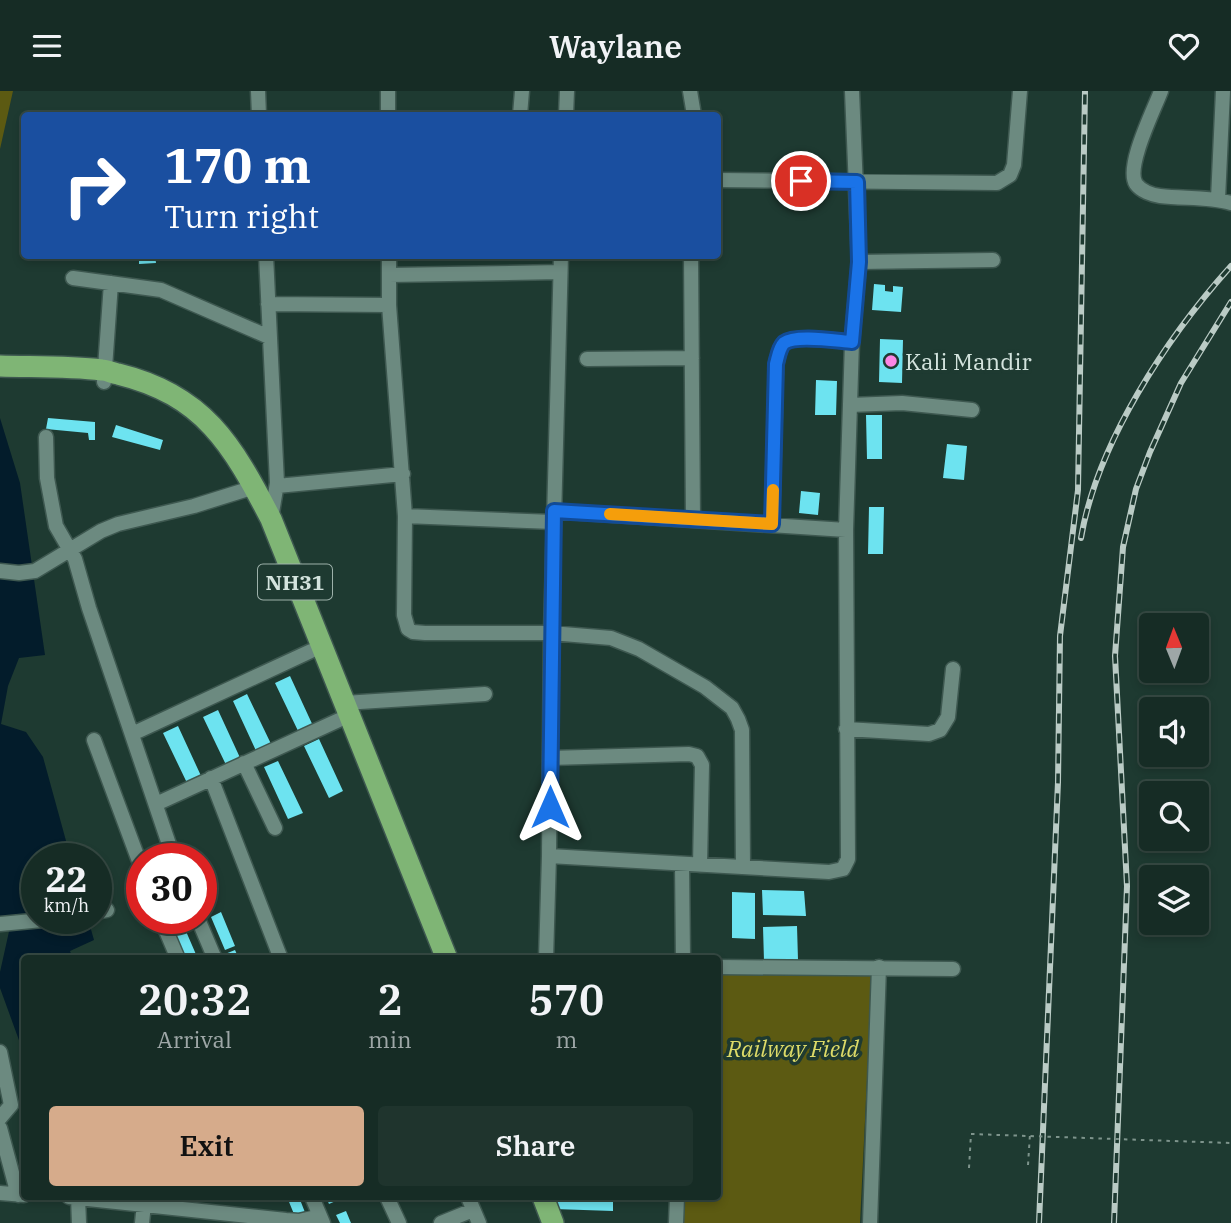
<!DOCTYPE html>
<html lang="en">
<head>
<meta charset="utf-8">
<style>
  body { margin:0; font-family:"IBM Plex Serif",serif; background:#1f342d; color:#f1f3f6; height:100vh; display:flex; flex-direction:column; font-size:26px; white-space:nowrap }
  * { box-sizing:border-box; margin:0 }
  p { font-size:23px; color:#9ea7a7 }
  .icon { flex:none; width:38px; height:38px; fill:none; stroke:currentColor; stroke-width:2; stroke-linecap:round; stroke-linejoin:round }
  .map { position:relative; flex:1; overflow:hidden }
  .details { position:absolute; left:21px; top:864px; width:700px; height:245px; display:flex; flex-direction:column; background:#162c25; border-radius:7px; box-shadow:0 4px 10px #0003,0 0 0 2px #354842 }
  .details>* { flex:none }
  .top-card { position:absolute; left:21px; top:21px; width:700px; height:147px; border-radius:7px; box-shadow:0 4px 10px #0003,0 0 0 2px #354842; background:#1a4fa0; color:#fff; overflow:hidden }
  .needle { width:46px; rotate:359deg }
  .controls { position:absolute; left:1139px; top:522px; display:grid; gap:14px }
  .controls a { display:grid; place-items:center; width:70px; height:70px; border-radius:7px; background:#162c25; box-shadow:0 4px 10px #0003,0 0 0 2px #354842; font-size:35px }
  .speed { position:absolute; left:21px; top:752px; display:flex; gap:14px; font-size:35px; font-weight:700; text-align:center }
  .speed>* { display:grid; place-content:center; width:91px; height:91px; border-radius:50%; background:#162c25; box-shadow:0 4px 10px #0003,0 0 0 2px #354842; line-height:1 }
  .speed small { font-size:18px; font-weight:400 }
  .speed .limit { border:10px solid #d22; background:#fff; color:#111 }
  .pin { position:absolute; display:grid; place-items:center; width:60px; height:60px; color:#fff; margin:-30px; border:4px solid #fff; border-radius:50%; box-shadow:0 2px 7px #0007 }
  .me { position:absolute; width:77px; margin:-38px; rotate:0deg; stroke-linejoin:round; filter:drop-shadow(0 0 5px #0008) }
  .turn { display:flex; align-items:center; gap:24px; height:147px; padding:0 28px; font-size:32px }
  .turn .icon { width:91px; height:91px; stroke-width:2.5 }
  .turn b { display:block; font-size:49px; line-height:60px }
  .eta { display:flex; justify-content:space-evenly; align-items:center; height:119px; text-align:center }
  .eta b { font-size:42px; font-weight:600; line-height:49px }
  .action { display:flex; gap:14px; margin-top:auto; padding:14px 28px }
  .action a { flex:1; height:80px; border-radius:7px; background:#d6ab8b; color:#111; font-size:28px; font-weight:600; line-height:80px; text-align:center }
  .action a+a { background:#1f342d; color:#f1f3f6 }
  header { display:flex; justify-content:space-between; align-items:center; height:91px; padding:0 28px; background:#162c25; font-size:32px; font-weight:600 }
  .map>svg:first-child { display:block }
</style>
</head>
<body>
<header><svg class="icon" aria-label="menu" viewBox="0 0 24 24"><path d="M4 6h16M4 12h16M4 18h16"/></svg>Waylane<svg class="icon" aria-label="heart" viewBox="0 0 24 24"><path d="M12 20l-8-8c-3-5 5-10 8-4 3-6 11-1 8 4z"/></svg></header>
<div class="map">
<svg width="1231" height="1132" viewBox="0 0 1231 1132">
  <rect width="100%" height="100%" fill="#1e3a31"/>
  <path fill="#5c5a12" d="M0,0H13L0,58Z
    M718,877L872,885L860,1132H682L683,1106H718Z"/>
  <path fill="#031c2b" d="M0,327L20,392L45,564L19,567L8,595L1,633L26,641L43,666L71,768H37V828H88L94,849L70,860L73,868H24V963L0,897V881L10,836L0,834Z"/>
  <path fill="#6de3f0" d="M139,164H155L156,172L139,173Z
    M874,193L885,194V200L893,201V195L903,196L901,221L872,219Z
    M880,248L903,249L902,292L879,291Z
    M816,289L837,290L836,324H815Z
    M866,324H882V368H867Z
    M48,327L95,331V349H89L88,342L46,338Z
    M116,334L163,349L160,359L112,346Z
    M947,353L967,355L964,389L943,387Z
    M801,400L820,402L818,424L799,422Z
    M869,416H884L883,463H868Z
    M290,585L314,637L300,644L275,592Z
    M247,603L272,655L257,662L233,610Z
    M218,619L242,671L228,678L203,626Z
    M178,635L202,687L188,694L163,642Z
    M319,648L343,700L329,707L304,655Z
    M278,670L303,722L288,728L264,676Z
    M762,799L804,800L806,825L763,824Z
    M732,801L755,802V848L732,847Z
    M221,821L235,855L225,859L211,826Z
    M797,835L798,869L764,870L763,836Z
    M185,838L198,868H186L175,842Z
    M235,859L239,868H227L225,863Z
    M287,1106H299L306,1124L296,1128Z
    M326,1106H337L338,1109L329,1113Z
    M554,1106H613V1120L554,1118Z
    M346,1120L351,1132H340L336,1124Z"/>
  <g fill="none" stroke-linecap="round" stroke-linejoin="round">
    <defs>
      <path id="minor" d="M258,0L259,24
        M690,0L694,24
        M1161,0C1154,19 1125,76 1136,93C1141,100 1152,104 1160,105C1184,108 1208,105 1231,112
        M388,24V0
        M520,24L522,0
        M566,24L567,0
        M718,89L997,92L1010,84L1014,74L1020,0
        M1218,108L1223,0
        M266,164L277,392L271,428
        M691,164L693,428
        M859,171L993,169
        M389,184L560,181
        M73,187L161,199L269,246
        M268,213L389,214V164
        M389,214L405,425L404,524L408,538L413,541L425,542H551L611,547L639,558L705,596L732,617L738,628L742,639L743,776
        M587,268L692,267
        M104,291L111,192
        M850,314L902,312L972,319
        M46,346L47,387L56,435L75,468L89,517L174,768
        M277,395L403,383
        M554,420L846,439
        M405,425L553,431
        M772,433L776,273C778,266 779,257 784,252C796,243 837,250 852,251
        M0,480L19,482L35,480L101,440L118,433L194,415L245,399
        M344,612L485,603
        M846,638L929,643L940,639L948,626L953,578
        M132,643L311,560
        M94,649L142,778
        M550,667L689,663L697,665L702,674L700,774
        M244,672L275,737
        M211,687L281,868
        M156,713L339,629
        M549,765L551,542L561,164
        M682,773L683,868
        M96,821L107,819
        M161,828L178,868
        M198,828L215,868
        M0,833L53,828
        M546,868L549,765L829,781L843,778L848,768L846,439L852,251L859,171L852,0
        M718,876L953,878
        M0,961L11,1014L0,1027
        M0,1037L18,1104
        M0,1102L24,1104
        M69,1106L286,1129L299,1130L320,1125
        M78,1106L79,1132
        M312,1106L323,1132
        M387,1106L399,1132
        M468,1106L479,1132
        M142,1132L144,1113
        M441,1132L473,1119
        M676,1132L677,1106
        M870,1132L879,876"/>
      <path id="highway" d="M0,275C34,276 69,275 102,279C107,279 112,282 118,283C204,304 232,353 271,428L447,868
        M543,1106L553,1132"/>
    </defs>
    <use href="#minor" stroke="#3e5850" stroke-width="17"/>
    <use href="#highway" stroke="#3e5850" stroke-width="24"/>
    <path stroke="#7e948c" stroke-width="2" stroke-dasharray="3.5 5" stroke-linecap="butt" d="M1028,1074L1030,1043
      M969,1077L971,1043"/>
    <use href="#minor" stroke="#6c8a80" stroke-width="14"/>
    <use href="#highway" stroke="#7fb575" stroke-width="21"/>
    <defs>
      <path id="rail" d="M1081,447C1097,352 1167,246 1231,175
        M1039,1132L1058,691L1060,545L1078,399L1085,0
        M1114,1132L1127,795L1115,565L1123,456L1136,398L1150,361L1181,292L1231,211"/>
    </defs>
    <use href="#rail" stroke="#bacbc5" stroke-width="6"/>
    <use href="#rail" stroke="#1e3a31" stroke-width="3.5" stroke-dasharray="10" stroke-linecap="butt"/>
    <path stroke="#7e948c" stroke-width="2" stroke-dasharray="3.5 5" stroke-linecap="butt" d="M971,1043L1231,1052"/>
  </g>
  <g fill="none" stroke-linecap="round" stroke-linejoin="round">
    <defs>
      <path id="route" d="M550,716L554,420L772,433L776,273C778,266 779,257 784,252C796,243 837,250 852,251L859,171L857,91L801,90"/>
    </defs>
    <use href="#route" stroke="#114b97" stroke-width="18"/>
    <use href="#route" stroke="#1a73e8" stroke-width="12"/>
    <path stroke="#f59e0b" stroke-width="12" d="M610,423L772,433L773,399"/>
  </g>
  <circle fill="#fc86e4" stroke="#1e3a31" stroke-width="2.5" cx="891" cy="270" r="7"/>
  <g text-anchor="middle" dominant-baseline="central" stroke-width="7" stroke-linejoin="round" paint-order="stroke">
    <rect fill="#1e3a31" stroke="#9db1aa" stroke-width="2" x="258" y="473.5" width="74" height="35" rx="5"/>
    <g font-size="21" font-weight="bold" fill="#d4e4de">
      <text x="295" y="491">NH31</text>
    </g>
    <g font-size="23" fill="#d4e4de" stroke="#1e3a31" text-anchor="start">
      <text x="905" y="270">Kali Mandir</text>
    </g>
    <g font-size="23" font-style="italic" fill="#dddb68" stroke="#1e3a31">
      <text x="793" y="957">Railway Field</text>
    </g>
  </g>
</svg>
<div class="controls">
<a><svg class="needle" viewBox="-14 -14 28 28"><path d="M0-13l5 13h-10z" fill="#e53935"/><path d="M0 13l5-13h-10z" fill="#9ea7a7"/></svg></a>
<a><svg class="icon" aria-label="sound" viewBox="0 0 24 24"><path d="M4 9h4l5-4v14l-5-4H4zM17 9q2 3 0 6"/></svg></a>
<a><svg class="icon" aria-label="search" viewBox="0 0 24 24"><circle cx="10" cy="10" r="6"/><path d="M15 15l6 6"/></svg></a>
<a><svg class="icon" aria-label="layers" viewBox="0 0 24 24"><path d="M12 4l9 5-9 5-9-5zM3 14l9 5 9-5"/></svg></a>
</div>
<div class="speed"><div>22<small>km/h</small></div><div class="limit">30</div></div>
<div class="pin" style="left:801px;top:90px;background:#d93025"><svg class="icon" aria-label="arrive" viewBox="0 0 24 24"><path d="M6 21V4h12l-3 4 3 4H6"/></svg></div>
<svg class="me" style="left:550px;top:716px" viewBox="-20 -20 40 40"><path d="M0-17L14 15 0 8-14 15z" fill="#1a73e8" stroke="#fff" stroke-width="4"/></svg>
<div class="top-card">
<div class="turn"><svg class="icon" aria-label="right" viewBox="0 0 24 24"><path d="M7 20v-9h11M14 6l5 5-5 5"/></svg><div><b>170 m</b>Turn right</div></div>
</div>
<section class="details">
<div class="eta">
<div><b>20:32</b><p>Arrival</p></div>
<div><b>2</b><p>min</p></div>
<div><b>570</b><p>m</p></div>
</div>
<div class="action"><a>Exit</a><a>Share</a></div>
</section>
</div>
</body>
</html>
